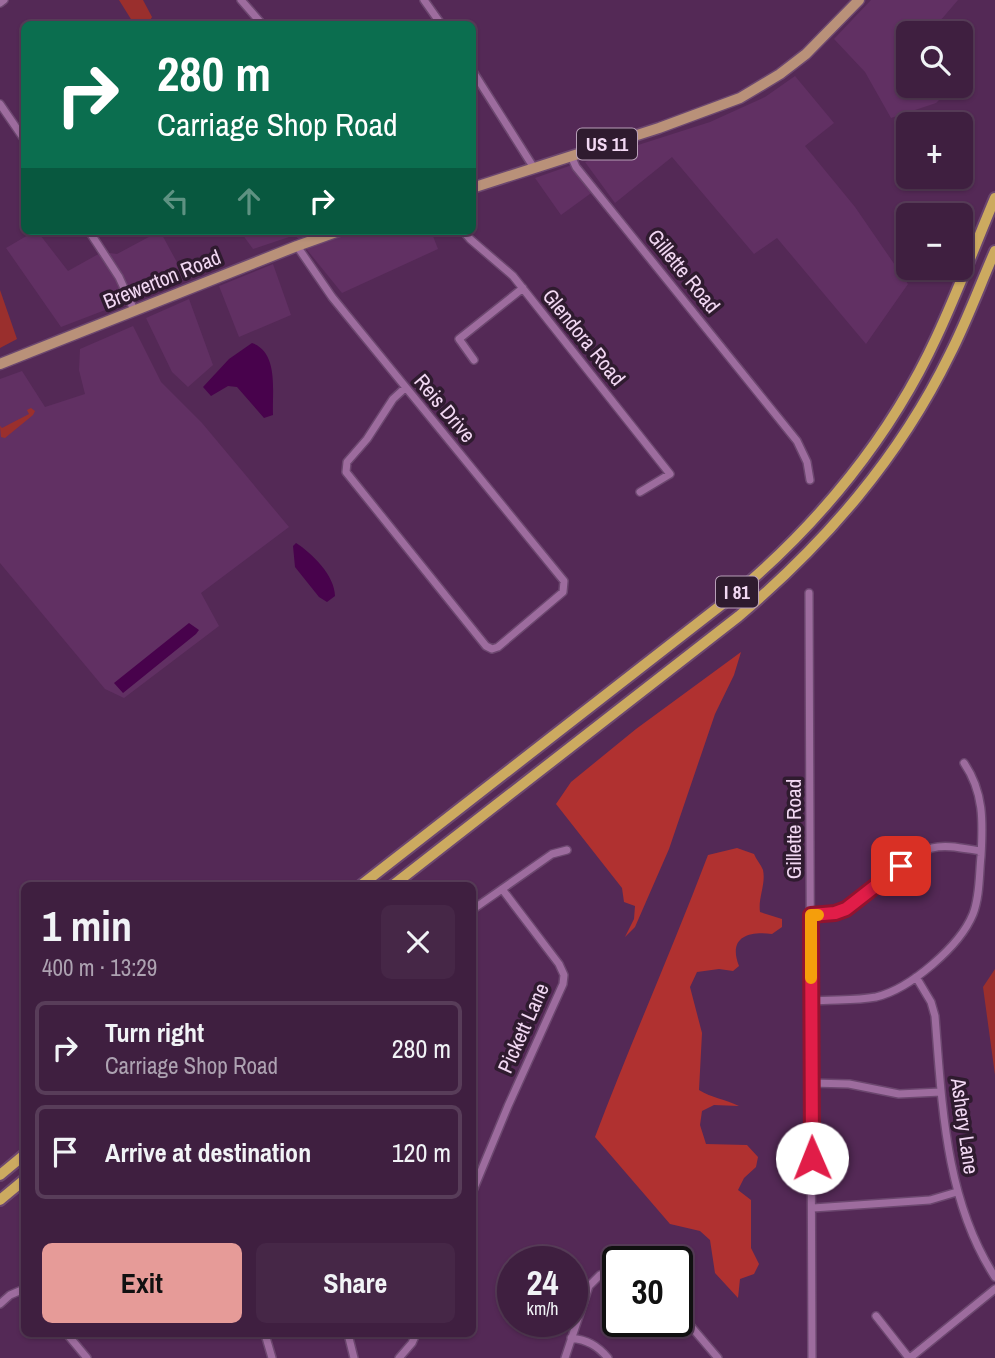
<!DOCTYPE html>
<html lang="en">
<head>
<meta charset="utf-8">
<style>
  body { margin:0; font-family:"Archivo Narrow",sans-serif; background:#462747; color:#f1f3f6; height:100vh; display:flex; flex-direction:column; font-size:26px; white-space:nowrap }
  * { box-sizing:border-box; margin:0 }
  p { font-size:23px; color:#ada2b1 }
  .icon { flex:none; width:38px; height:38px; fill:none; stroke:currentColor; stroke-width:2; stroke-linecap:round; stroke-linejoin:round }
  .map { position:relative; flex:1; overflow:hidden }
  .details { position:absolute; left:21px; top:882px; width:455px; height:455px; display:flex; flex-direction:column; background:#3f1f40; border-radius:10px; box-shadow:0 2px 5px #0004,0 0 0 2px #583d59 }
  .details>* { flex:none }
  .banner { position:absolute; left:21px; top:21px; width:455px; height:214px; border-radius:10px; box-shadow:0 2px 5px #0004,0 0 0 2px #583d59; background:#0b6e4f; color:#fff; overflow:hidden }
  .buttons { position:absolute; left:896px; top:21px; display:grid; gap:14px }
  .buttons a { display:grid; place-items:center; width:77px; height:77px; border-radius:10px; background:#3f1f40; box-shadow:0 2px 5px #0004,0 0 0 2px #583d59; font-size:35px }
  .speed { position:absolute; left:497px; top:1246px; display:flex; gap:14px; font-size:35px; font-weight:700; text-align:center }
  .speed>* { display:grid; place-content:center; width:91px; height:91px; border-radius:50%; background:#3f1f40; box-shadow:0 2px 5px #0004,0 0 0 2px #583d59; line-height:1 }
  .speed small { font-size:18px; font-weight:400 }
  .speed .limit { border:4px solid #111; border-radius:10px; background:#fff; color:#111 }
  .pin { position:absolute; display:grid; place-items:center; width:60px; height:60px; color:#fff; margin:-30px; border-radius:14px; box-shadow:0 4px 10px #0006 }
  .me { position:absolute; width:77px; margin:-38px; rotate:359deg; stroke-linejoin:round; filter:drop-shadow(0 0 5px #0008) }
  .turn { display:flex; align-items:center; gap:24px; height:147px; padding:0 21px; font-size:32px }
  .turn .icon { width:91px; height:91px; stroke-width:2.5 }
  .turn b { display:block; font-size:49px; line-height:60px }
  .lanes { display:flex; align-items:center; height:66px; padding:0 21px; background:#0003; justify-content:center; gap:35px; direction:ltr }
  .lanes .off { opacity:.35 }
  .round { display:grid; place-items:center; flex:none; width:74px; height:74px; border-radius:10px; background:#462747 }
  .headline { display:flex; align-items:center; justify-content:space-between; height:119px; padding:0 21px }
  h1 { font-size:42px; font-weight:800; line-height:52px }
  .cta { display:flex; gap:14px; margin-top:auto; padding:14px 21px }
  .cta a { flex:1; height:80px; border-radius:10px; background:#e69b98; color:#111; font-size:28px; font-weight:800; line-height:80px; text-align:center }
  .cta a+a { background:#462747; color:#f1f3f6 }
  ul { padding:0; list-style:none }
  li { display:flex; align-items:center; gap:21px; height:94px; margin:0 14px 10px; padding:0 7px; border:4px solid #583d59; border-radius:10px }
  li div { flex:1 }
  li b { display:block; font-size:26px }
  li em { font-style:normal }
  .map>svg:first-child { display:block }
</style>
</head>
<body>
<div class="map">
<svg width="995" height="1358" viewBox="0 0 995 1358">
  <rect width="100%" height="100%" fill="#542956"/>
  <path fill="#613063" d="M871,0H958L940,21L949,33H908V86H953L936,103L891,118L865,72L834,39Z
    M795,76L834,123L805,146L855,207L908,284L866,344L777,238L754,254L672,157L615,203L585,162L710,122L765,97Z
    M572,165L594,191L561,215L535,178Z
    M35,231H37L68,271L102,252L117,254L160,231L186,279L61,327L6,248Z
    M240,231H431L438,249L342,293L295,235L253,249Z
    M273,264L291,315L239,337L219,286Z
    M189,299L213,365L188,387L172,372L146,318Z
    M133,326L161,382L202,423L289,527L201,593L219,626L124,698L105,689L0,563V379L22,371L45,407L85,394L79,370L80,349Z"/>
  <path fill="#9a2f2d" d="M119,0H143L152,17L148,24H134Z
    M0,290L17,339L0,348Z
    M31,408L35,411L33,415L5,438L1,437L0,426L2,428L29,414L27,410Z
    M995,969V1075L983,987Z"/>
  <path fill="#b03130" d="M741,652L734,675L715,714L669,849L635,927L625,937L634,919L635,906L624,902L622,888L556,804L571,782L636,729Z
    M737,848L754,854C756,859 761,865 763,870C766,884 758,898 760,912L782,919V927L772,934C747,931 728,938 739,966L733,971L719,969L697,972L690,987L702,1033L699,1090C712,1098 725,1099 739,1106L714,1105L702,1111L700,1125L706,1144L747,1145L758,1157L756,1167L744,1178L738,1190L751,1200V1248L759,1264L754,1274L740,1279L738,1298L715,1273L710,1240L700,1231L670,1224L595,1137C631,1042 672,950 708,855Z"/>
  <path fill="#48024c" d="M252,343C279,353 272,391 273,415L264,418L237,387L228,386L211,396L203,387L229,359Z
    M296,543C312,553 335,576 335,596L327,602L319,597L295,567L293,546Z
    M189,623L199,630L196,634L123,693L114,683Z"/>
  <g fill="none" stroke-linecap="round" stroke-linejoin="round">
    <defs>
      <path id="minor" d="M241,0L262,24
        M424,0L441,24
        M0,3L4,0
        M472,70L534,168
        M0,104L24,139
        M571,156L576,167L797,441L807,462L810,480
        M89,231L119,277L134,310
        M463,231L470,239L513,276L670,474L640,492
        M297,246L332,297L564,581L563,592L498,647L492,649L486,646L346,472L347,462L367,439L393,399L405,388
        M474,360L459,339L523,288
        M809,593L812,1358
        M472,910L552,854L567,850
        M811,915C820,914 830,915 838,912C869,903 898,858 932,848C947,844 966,849 981,851
        M916,977L931,1002L935,1016C942,1104 945,1200 995,1277
        M472,987V1001
        M812,1001C833,999 855,1001 876,997C910,989 960,946 973,914C980,896 979,875 981,856C983,822 984,792 964,763
        M812,1083L849,1084L899,1094L941,1092
        M472,1193L508,1106L563,984L564,975L559,964L502,889
        M813,1208L930,1200L957,1192
        M0,1304L10,1295L24,1289
        M677,1310L718,1358
        M876,1316L909,1358
        M67,1334L87,1358
        M265,1334L272,1358
        M348,1334L354,1358
        M571,1338C587,1340 597,1345 608,1358
        M399,1358L412,1343L416,1334
        M565,1358L589,1286L600,1275L618,1267
        M910,1358L995,1289"/>
      <path id="major" d="M472,188L659,128L740,98L780,74L806,54L859,0
        M0,364L297,246L339,231"/>
      <path id="highway" d="M360,886L734,595C819,524 891,436 937,336C958,291 976,243 995,198
        M392,886L739,616C826,542 899,458 950,354C967,321 980,285 995,251
        M0,1175L24,1155
        M0,1200L24,1180"/>
    </defs>
    <use href="#minor" stroke="#6c476f" stroke-width="10"/>
    <use href="#major" stroke="#6c476f" stroke-width="13"/>
    <use href="#highway" stroke="#6c476f" stroke-width="14"/>
    <use href="#minor" stroke="#9d6c9e" stroke-width="7"/>
    <use href="#major" stroke="#b99179" stroke-width="10"/>
    <use href="#highway" stroke="#ccaa60" stroke-width="10"/>
  </g>
  <g fill="none" stroke-linecap="round" stroke-linejoin="round">
    <defs>
      <path id="route" d="M812,1158L811,915L835,913L846,909L901,866"/>
    </defs>
    <use href="#route" stroke="#92132f" stroke-width="18"/>
    <use href="#route" stroke="#e11d48" stroke-width="12"/>
    <path stroke="#f59e0b" stroke-width="12" d="M811,978V915H818"/>
  </g>
  <g text-anchor="middle" dominant-baseline="central" stroke-width="7" stroke-linejoin="round" paint-order="stroke">
    <g fill="#2f1b2f" stroke="#b89fb8" stroke-width="2">
      <rect x="577" y="128.5" width="60" height="31" rx="5"/>
      <rect x="716" y="576.5" width="42" height="31" rx="5"/>
    </g>
    <g font-size="19" font-weight="bold" fill="#f2d8f3">
      <text x="607" y="144">US 11</text>
      <text x="737" y="592">I 81</text>
    </g>
    <g font-size="21" fill="#f2d8f3" stroke="#2f1b2f">
      <text transform="translate(684 271) rotate(51)">Gillette Road</text>
      <text transform="translate(162 279) rotate(-22)">Brewerton Road</text>
      <text transform="translate(584 337) rotate(51)">Glendora Road</text>
      <text transform="translate(445 408) rotate(50)">Reis Drive</text>
      <text transform="translate(793 829) rotate(-90)">Gillette Road</text>
      <text transform="translate(523 1028) rotate(-66)">Pickett Lane</text>
      <text transform="translate(965 1126) rotate(82)">Ashery Lane</text>
    </g>
  </g>
</svg>
<div class="buttons">
<a><svg class="icon" aria-label="search" viewBox="0 0 24 24"><circle cx="10" cy="10" r="6"/><path d="M15 15l6 6"/></svg></a>
<a>+</a>
<a>−</a>
</div>
<div class="speed"><div>24<small>km/h</small></div><div class="limit">30</div></div>
<div class="pin" style="left:901px;top:866px;background:#d93025"><svg class="icon" aria-label="arrive" viewBox="0 0 24 24"><path d="M6 21V4h12l-3 4 3 4H6"/></svg></div>
<svg class="me" style="left:812px;top:1158px" viewBox="-20 -20 40 40"><circle r="19" fill="#fff"/><path d="M0-13L10 11 0 6-10 11z" fill="#e11d48"/></svg>
<div class="banner">
<div class="turn"><svg class="icon" aria-label="right" viewBox="0 0 24 24"><path d="M7 20v-9h11M14 6l5 5-5 5"/></svg><div><b>280 m</b>Carriage Shop Road</div></div>
<div class="lanes"><svg class="icon off" aria-label="left" viewBox="0 0 24 24"><path d="M17 20v-9H6M10 6l-5 5 5 5"/></svg><svg class="icon off" aria-label="ahead" viewBox="0 0 24 24"><path d="M12 20V5M6 11l6-6 6 6"/></svg><svg class="icon" aria-label="right" viewBox="0 0 24 24"><path d="M7 20v-9h11M14 6l5 5-5 5"/></svg></div>
</div>
<section class="details">
<div class="headline"><div><h1>1 min</h1><p>400 m · 13:29</p></div><a class="round"><svg class="icon" aria-label="close" viewBox="0 0 24 24"><path d="M6 6l12 12M18 6L6 18"/></svg></a></div>
<ul>
<li><svg class="icon" aria-label="right" viewBox="0 0 24 24"><path d="M7 20v-9h11M14 6l5 5-5 5"/></svg><div><b>Turn right</b><p>Carriage Shop Road</p></div><em>280 m</em></li>
<li><svg class="icon" aria-label="arrive" viewBox="0 0 24 24"><path d="M6 21V4h12l-3 4 3 4H6"/></svg><div><b>Arrive at destination</b></div><em>120 m</em></li>
</ul>
<div class="cta"><a>Exit</a><a>Share</a></div>
</section>
</div>
</body>
</html>
